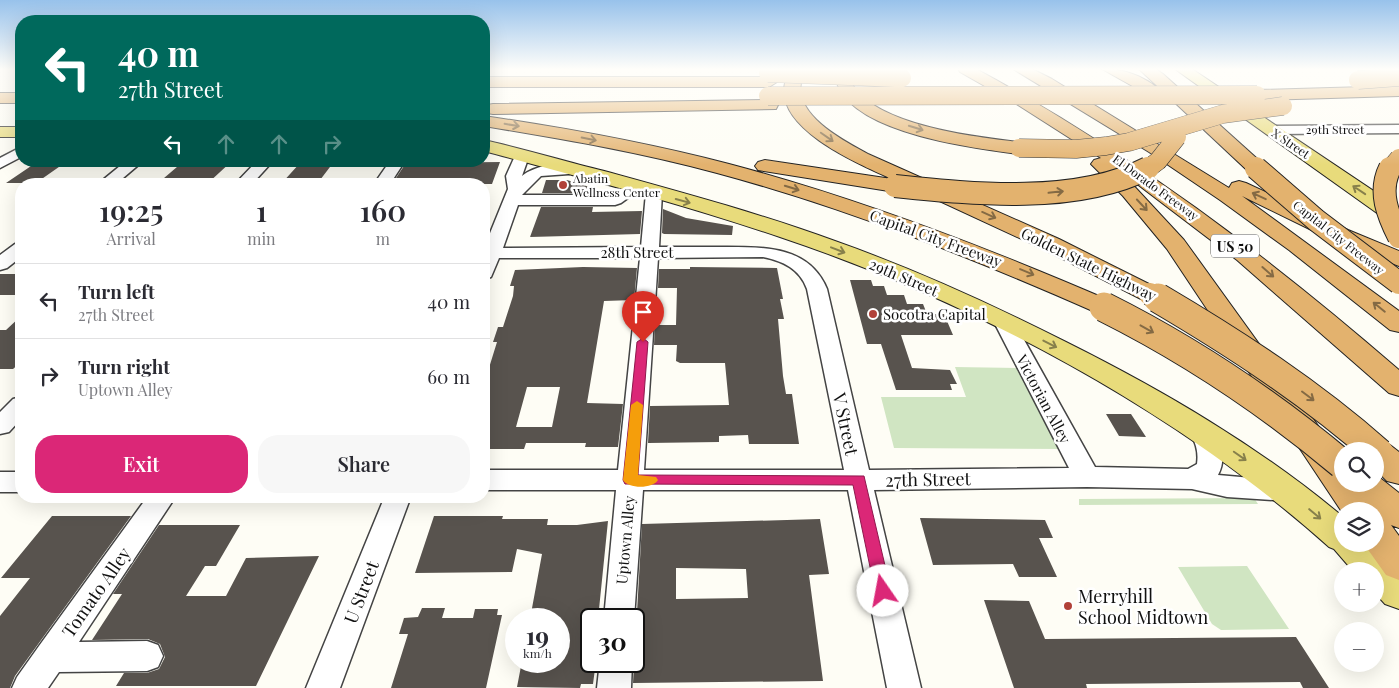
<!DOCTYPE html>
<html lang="en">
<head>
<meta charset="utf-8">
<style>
  body { margin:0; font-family:"Playfair Display",serif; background:#f7f7f7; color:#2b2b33; height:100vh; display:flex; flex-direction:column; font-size:19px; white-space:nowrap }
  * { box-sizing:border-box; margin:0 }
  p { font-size:16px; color:#7c7c81 }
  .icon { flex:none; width:28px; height:28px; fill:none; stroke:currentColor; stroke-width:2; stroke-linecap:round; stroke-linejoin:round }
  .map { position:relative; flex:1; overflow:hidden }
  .side { position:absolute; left:15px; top:178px; width:475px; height:325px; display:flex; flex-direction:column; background:#fff; border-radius:20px; box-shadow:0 5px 20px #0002 }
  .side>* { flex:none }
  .banner { position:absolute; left:15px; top:15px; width:475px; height:152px; border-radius:20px; box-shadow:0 5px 20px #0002; background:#00695c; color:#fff; overflow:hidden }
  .controls { position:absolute; left:1334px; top:442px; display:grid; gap:10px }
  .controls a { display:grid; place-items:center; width:50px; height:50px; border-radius:50%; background:#fff; box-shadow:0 5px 20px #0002; font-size:25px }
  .speed { position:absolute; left:505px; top:608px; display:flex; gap:10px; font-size:25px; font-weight:700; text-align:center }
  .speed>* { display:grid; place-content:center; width:65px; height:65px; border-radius:50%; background:#fff; box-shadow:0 5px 20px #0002; line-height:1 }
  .speed small { font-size:12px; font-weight:400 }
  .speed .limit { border:2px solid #111; border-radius:8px; background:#fff; color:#111 }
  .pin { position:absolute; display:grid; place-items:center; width:42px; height:42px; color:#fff; margin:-51px -21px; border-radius:50% 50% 50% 0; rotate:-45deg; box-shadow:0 0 5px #0007 }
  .pin .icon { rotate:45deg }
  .me { position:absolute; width:55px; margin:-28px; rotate:348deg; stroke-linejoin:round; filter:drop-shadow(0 0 4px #0008) }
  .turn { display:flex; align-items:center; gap:18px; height:105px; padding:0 20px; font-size:22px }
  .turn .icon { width:65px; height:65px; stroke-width:2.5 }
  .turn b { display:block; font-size:35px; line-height:42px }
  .lanes { display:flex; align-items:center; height:48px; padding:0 20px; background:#0003; justify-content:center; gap:25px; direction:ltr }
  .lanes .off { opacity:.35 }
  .eta { display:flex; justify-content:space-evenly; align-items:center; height:85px; text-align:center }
  .eta b { font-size:30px; font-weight:600; line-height:35px }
  .primary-button { display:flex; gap:10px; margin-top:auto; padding:10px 20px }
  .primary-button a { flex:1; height:58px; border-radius:20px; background:#db2777; color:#fff; font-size:20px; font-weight:600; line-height:58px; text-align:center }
  .primary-button a+a { background:#f7f7f7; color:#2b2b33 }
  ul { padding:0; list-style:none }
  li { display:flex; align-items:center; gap:15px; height:75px; padding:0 20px; border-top:1px solid #e1e1e2 }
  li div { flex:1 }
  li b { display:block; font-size:19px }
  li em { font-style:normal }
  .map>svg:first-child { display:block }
</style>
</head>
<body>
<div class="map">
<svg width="1399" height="688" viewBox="0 0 1399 688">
  <rect width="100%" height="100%" fill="#fefdf5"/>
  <path fill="#d0e5c2" d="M955,367L1022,368L1063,449L894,448L881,397H966Z
    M1254,498L1258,504L1079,505V499Z
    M1247,566L1289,629L1221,630L1212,624L1178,567Z"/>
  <path fill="#58534e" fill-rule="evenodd" d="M184,161H232L207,184H157Z
    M37,162H66L36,183H6Z
    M500,162L492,184H392L406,163Z
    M300,163H333L317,184H281Z
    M546,180H567L596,189L595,193H542Z
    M541,207H593L592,212L642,211L640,234L530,237Z
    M663,209L686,218L733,226L732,235L664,234L662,233Z
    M583,267L637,268L634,300L604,301L587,403L623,404L618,447H585L586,443H526L524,449H484V406L490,387H484V384L497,342H493L498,327H503L513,296L514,286H510L515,270ZM527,387H560L552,427H516Z
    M690,267L777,268L783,299H780L784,319H778L783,376L786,394H792L799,444H749L748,435L719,436V442L648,443L650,406L729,405L725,363H680L676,361L677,345H654L655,325H676L677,288H658L659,269H690Z
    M0,274H21V295H0Z
    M850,280H871L873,286H884L887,295H904L907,304H923L927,314H944L953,335H901L912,368L950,370L957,384H950L952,390H896L881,344H867Z
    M21,316V362L13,369H0V330H6Z
    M1106,414H1131L1146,437L1119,436Z
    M52,516H131L15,676L10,688H0V616L30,578H1Z
    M434,516H503L502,519H548L547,525H577L608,521L598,619H591V661H596L593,684H581L580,688L517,687L522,661H559V619H530L542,554L517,549L512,572L415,573Z
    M920,518L1045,520L1053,538H1039L1057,577H1019L1013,564L933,565Z
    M820,519L829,574L809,575L823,681L633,683L642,524ZM676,568L746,569L748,598L676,599Z
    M159,525H240L216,566H205L186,596H226L246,558L319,556L256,686H116L124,673H147L159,669L165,657L160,644L148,639L92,640L122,594H113Z
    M984,600L1029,601L1045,639L1296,637L1329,688H1303L1300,682L1086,684L1087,688H1014Z
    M422,608H445L442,618H473L475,609H498L497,615H502L486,688H391L408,634H399L404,618L418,617Z"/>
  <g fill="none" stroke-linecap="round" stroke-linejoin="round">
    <defs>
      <path id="minor" d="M1399,125V133L1271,134L1264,130L1271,126Z
        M21,147V157L0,168V158Z
        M522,152L529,156L522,176C532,167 567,157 577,169L569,174L541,176L522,195H611L629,184H641L643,187L621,203L615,205H518L503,248L641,247L646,193L654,188L662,193L659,247C680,247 702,247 724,247C765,247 809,246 827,289L869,470L1069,468L993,320L996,316L1003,314L1010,316L1013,320L1095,467L1188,469L1197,464C1199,450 1195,441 1188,429L1191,423L1200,421L1209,423C1219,440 1228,456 1218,475L1287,481L1296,484L1300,491L1296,498L1287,501L1227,497L1192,489L1087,487L874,490L921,688H887L848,490H643L634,619H604L616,490H484V470H618L640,258H499L491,277L484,279V248L508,189L506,176L515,156ZM763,257C783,261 800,269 807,289L844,470H644L658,258Z
        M126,161H143L116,184H98Z
        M257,161H273L252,184H235Z
        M390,161H405L390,184H374Z
        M21,243V257L7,268L0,270V255L15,244Z
        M21,397V419L9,432L0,434V412L13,399Z
        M0,472H21V492H0Z
        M148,496H176L79,642L147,641L158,645L163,656L158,667L147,671L59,672L48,688H12L17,677L39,646Z
        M385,496H411L340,688H306Z
        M600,661H632L631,688H597Z"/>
      <path id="major" d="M1175,69H1192L1399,208V225L1391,223Z
        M0,127H21V137H0Z
        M484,140C525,149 567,162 608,172C684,193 761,214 835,241C914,269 991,304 1066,342C1164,391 1258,446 1342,516V544H1374L1399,567V609L1385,604L1375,593V571H1353L1334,549L1329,547C1176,410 974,302 780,237C682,204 583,178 484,151Z"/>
      <path id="highway" d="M792,69H806C805,73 801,79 801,83C795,116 844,141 868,154L1059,239L1159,289L1163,294L1159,299L1150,302L1141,299L1043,249L905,185L902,190L895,192L758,170L755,166L758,162L765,160L892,179C861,165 774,129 785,83C786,78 790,73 792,69Z
        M833,69H848C850,74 851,82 854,87C881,126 975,137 1019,142L1026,144L1028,148L1026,152L1019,154C972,148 862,134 839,88C836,82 835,75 833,69Z
        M958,69H976C1131,153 1266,255 1399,370V396L1389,393L1237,260L1120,171L1184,240L1342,459V484H1375V474L1399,493V528L1391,525L1399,536V580L1386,575L1364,544H1375V511L1342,512L1167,249L1123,196L1091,164L1094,160L1101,158L1018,105L960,72Z
        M1013,69H1032L1052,79L1229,188L1232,183L1239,181L1246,183L1348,230L1399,251V266L1332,240L1242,196L1399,311V332L1390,330L1289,250L1220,200L1149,152Z
        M1102,69C1125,68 1154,79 1167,99L1165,102H1153L1143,92Z
        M1139,69H1156L1163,74L1263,164L1266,168L1263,172H1249Z
        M484,77H769L777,82L769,87H484Z
        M1399,86V96L1257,100L1249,95L1257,90Z
        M0,93H21V103H0Z
        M770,100L776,101L778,105L776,109L493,114L487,113L485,109L487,105L493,104Z
        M484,116C566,128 648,143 729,164C861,199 988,248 1113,302L1117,307L1113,312L1104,315L1095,312C972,258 847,208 717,173C640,152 562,139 484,126Z
        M1379,441L1390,445L1399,452V484L1387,481L1375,469V451H1364L1368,445Z"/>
    </defs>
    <use href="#minor" stroke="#444" stroke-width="3"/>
    <use href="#major" stroke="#222" stroke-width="2"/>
    <use href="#highway" stroke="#222" stroke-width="2"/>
    <use href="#minor" fill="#fff" fill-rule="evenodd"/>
    <use href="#major" fill="#e8db7b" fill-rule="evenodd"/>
    <use href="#highway" fill="#e3b26e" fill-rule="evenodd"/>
    <defs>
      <path id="highway-bridge-far2" d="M768,73L902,78
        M1358,80L1399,77
        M768,96L1257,95
        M1019,148L1076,149L1106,146L1129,142L1223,114L1283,106
        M1256,168L1258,170
        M1146,170L1158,161L1177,137
        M1389,170L1399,158"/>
      <path id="highway-bridge-far1" d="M1256,168L1316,220L1399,283
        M1390,168C1378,192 1388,215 1399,237
        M895,186C973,194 1076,205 1148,168
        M1150,294L1160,300"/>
      <path id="highway-bridge" d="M1158,298C1236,344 1311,393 1379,453
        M1104,307C1190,350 1268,402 1342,464"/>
    </defs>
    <use href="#highway-bridge-far2" stroke="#222" stroke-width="19" stroke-linecap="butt"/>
    <use href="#highway-bridge-far1" stroke="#222" stroke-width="24" stroke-linecap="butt"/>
    <use href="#highway-bridge" stroke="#222" stroke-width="31" stroke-linecap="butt"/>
    <use href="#highway-bridge-far2" stroke="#e3b26e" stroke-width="18"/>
    <use href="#highway-bridge-far1" stroke="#e3b26e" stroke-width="22"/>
    <use href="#highway-bridge" stroke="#e3b26e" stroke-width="29"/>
  </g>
  <defs><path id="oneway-shaft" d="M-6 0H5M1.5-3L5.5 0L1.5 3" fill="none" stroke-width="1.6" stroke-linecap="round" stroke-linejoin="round" transform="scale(1.25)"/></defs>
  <g stroke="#846a44">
    <use href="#oneway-shaft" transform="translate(512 125) rotate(9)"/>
    <use href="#oneway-shaft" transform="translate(916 128) rotate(17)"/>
    <use href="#oneway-shaft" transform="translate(827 137) rotate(35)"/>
    <use href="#oneway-shaft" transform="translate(589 139) rotate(11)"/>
    <use href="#oneway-shaft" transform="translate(792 188) rotate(17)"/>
    <use href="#oneway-shaft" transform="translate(1056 192) rotate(-6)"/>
    <use href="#oneway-shaft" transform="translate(1259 196) rotate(-155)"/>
    <use href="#oneway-shaft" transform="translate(1142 205) rotate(47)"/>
    <use href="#oneway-shaft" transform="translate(989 215) rotate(24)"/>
    <use href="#oneway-shaft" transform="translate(1027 272) rotate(23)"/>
    <use href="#oneway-shaft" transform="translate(1268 272) rotate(41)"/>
    <use href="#oneway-shaft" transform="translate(1379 307) rotate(-141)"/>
    <use href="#oneway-shaft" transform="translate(1147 329) rotate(29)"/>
    <use href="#oneway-shaft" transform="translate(1308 396) rotate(37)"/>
  </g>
  <g stroke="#87804b">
    <use href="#oneway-shaft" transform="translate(1359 190) rotate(-146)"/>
    <use href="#oneway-shaft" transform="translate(683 201) rotate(15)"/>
    <use href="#oneway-shaft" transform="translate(838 250) rotate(21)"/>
    <use href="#oneway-shaft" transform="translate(1050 344) rotate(27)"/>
    <use href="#oneway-shaft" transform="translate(1240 456) rotate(35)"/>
    <use href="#oneway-shaft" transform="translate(1315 514) rotate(40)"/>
  </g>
  <linearGradient id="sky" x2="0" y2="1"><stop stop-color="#98c2eb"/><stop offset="0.42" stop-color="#fffefa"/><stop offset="1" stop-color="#fffefa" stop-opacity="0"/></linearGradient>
  <rect width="1399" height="165" fill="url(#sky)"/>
  <path fill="#db2777" stroke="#8e194d" d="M643,338L648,342L638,475L864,476L891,591L888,596L883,598L877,596L875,591L853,485L625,484L623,480L637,342Z"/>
  <path fill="#f59e0b" d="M637,401L643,405L638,475L656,477L658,480C653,489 628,489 623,480L631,405Z"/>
  <g fill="#b14138" stroke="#fff" stroke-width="2">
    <circle cx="563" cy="185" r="5"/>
    <circle cx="873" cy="314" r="5"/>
    <circle cx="1068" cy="606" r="5"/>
  </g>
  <g text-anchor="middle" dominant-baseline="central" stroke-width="5" stroke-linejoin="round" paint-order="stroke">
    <g font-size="12" fill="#111" stroke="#fff">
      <text x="1335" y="129">29th Street</text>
      <text transform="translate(1291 143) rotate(34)">X Street</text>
      <text transform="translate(1156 187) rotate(36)">El Dorado Freeway</text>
      <text transform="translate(1339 237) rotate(38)">Capital City Freeway</text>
    </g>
    <g font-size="12" fill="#111" stroke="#fff" text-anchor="start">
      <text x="573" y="178">Abatin<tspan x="573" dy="14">Wellness Center</tspan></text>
    </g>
    <rect fill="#fff" stroke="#585858" stroke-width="1" x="1211" y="234.5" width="48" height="23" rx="4"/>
    <g font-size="14" font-weight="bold" fill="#111">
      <text x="1235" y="246">US 50</text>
    </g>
    <g font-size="15" fill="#111" stroke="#fff">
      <text transform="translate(936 238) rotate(20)">Capital City Freeway</text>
      <text x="637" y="252">28th Street</text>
      <text transform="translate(1089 264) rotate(26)">Golden State Highway</text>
      <text transform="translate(904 277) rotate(23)">29th Street</text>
      <text transform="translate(1044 399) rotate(62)">Victorian Alley</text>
      <text transform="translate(625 540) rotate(-85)">Uptown Alley</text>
    </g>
    <g font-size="15" fill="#111" stroke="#fff" text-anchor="start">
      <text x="883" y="314">Socotra Capital</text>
    </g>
    <g font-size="18" fill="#111" stroke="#fff">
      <text transform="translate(846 424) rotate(78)">V Street</text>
      <text transform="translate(928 479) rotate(-1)">27th Street</text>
      <text transform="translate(96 592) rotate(-55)">Tomato Alley</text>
      <text transform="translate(361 592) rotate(-69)">U Street</text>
    </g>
    <g font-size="18" fill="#111" stroke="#fff" text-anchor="start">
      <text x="1078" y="596">Merryhill<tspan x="1078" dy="21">School Midtown</tspan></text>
    </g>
  </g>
</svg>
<div class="controls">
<a><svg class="icon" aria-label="search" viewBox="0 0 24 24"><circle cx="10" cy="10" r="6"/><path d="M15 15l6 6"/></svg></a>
<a><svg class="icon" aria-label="layers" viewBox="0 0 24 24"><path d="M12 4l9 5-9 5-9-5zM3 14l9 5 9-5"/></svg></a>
<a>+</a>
<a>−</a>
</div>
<div class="speed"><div>19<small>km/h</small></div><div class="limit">30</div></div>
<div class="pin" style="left:643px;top:342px;background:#d93025"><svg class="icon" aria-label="arrive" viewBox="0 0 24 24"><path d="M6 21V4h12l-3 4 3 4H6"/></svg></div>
<svg class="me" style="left:883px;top:591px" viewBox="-20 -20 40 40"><circle r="19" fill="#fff"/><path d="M0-13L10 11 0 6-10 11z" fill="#db2777"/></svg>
<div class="banner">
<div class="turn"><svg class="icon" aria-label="left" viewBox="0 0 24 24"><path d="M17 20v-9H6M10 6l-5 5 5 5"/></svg><div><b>40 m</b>27th Street</div></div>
<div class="lanes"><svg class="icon" aria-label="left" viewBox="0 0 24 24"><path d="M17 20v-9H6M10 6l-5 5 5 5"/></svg><svg class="icon off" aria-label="ahead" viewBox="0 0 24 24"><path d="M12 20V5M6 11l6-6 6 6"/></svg><svg class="icon off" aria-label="ahead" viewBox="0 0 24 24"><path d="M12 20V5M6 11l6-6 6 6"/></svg><svg class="icon off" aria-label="right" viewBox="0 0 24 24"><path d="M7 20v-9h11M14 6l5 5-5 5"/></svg></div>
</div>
<section class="side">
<div class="eta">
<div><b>19:25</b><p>Arrival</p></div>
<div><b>1</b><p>min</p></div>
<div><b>160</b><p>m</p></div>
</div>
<ul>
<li><svg class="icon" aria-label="left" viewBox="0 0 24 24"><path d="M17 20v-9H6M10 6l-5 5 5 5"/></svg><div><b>Turn left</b><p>27th Street</p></div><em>40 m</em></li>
<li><svg class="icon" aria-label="right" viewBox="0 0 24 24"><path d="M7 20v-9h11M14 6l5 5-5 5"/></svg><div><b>Turn right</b><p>Uptown Alley</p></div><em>60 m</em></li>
</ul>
<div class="primary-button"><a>Exit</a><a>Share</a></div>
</section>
</div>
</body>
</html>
